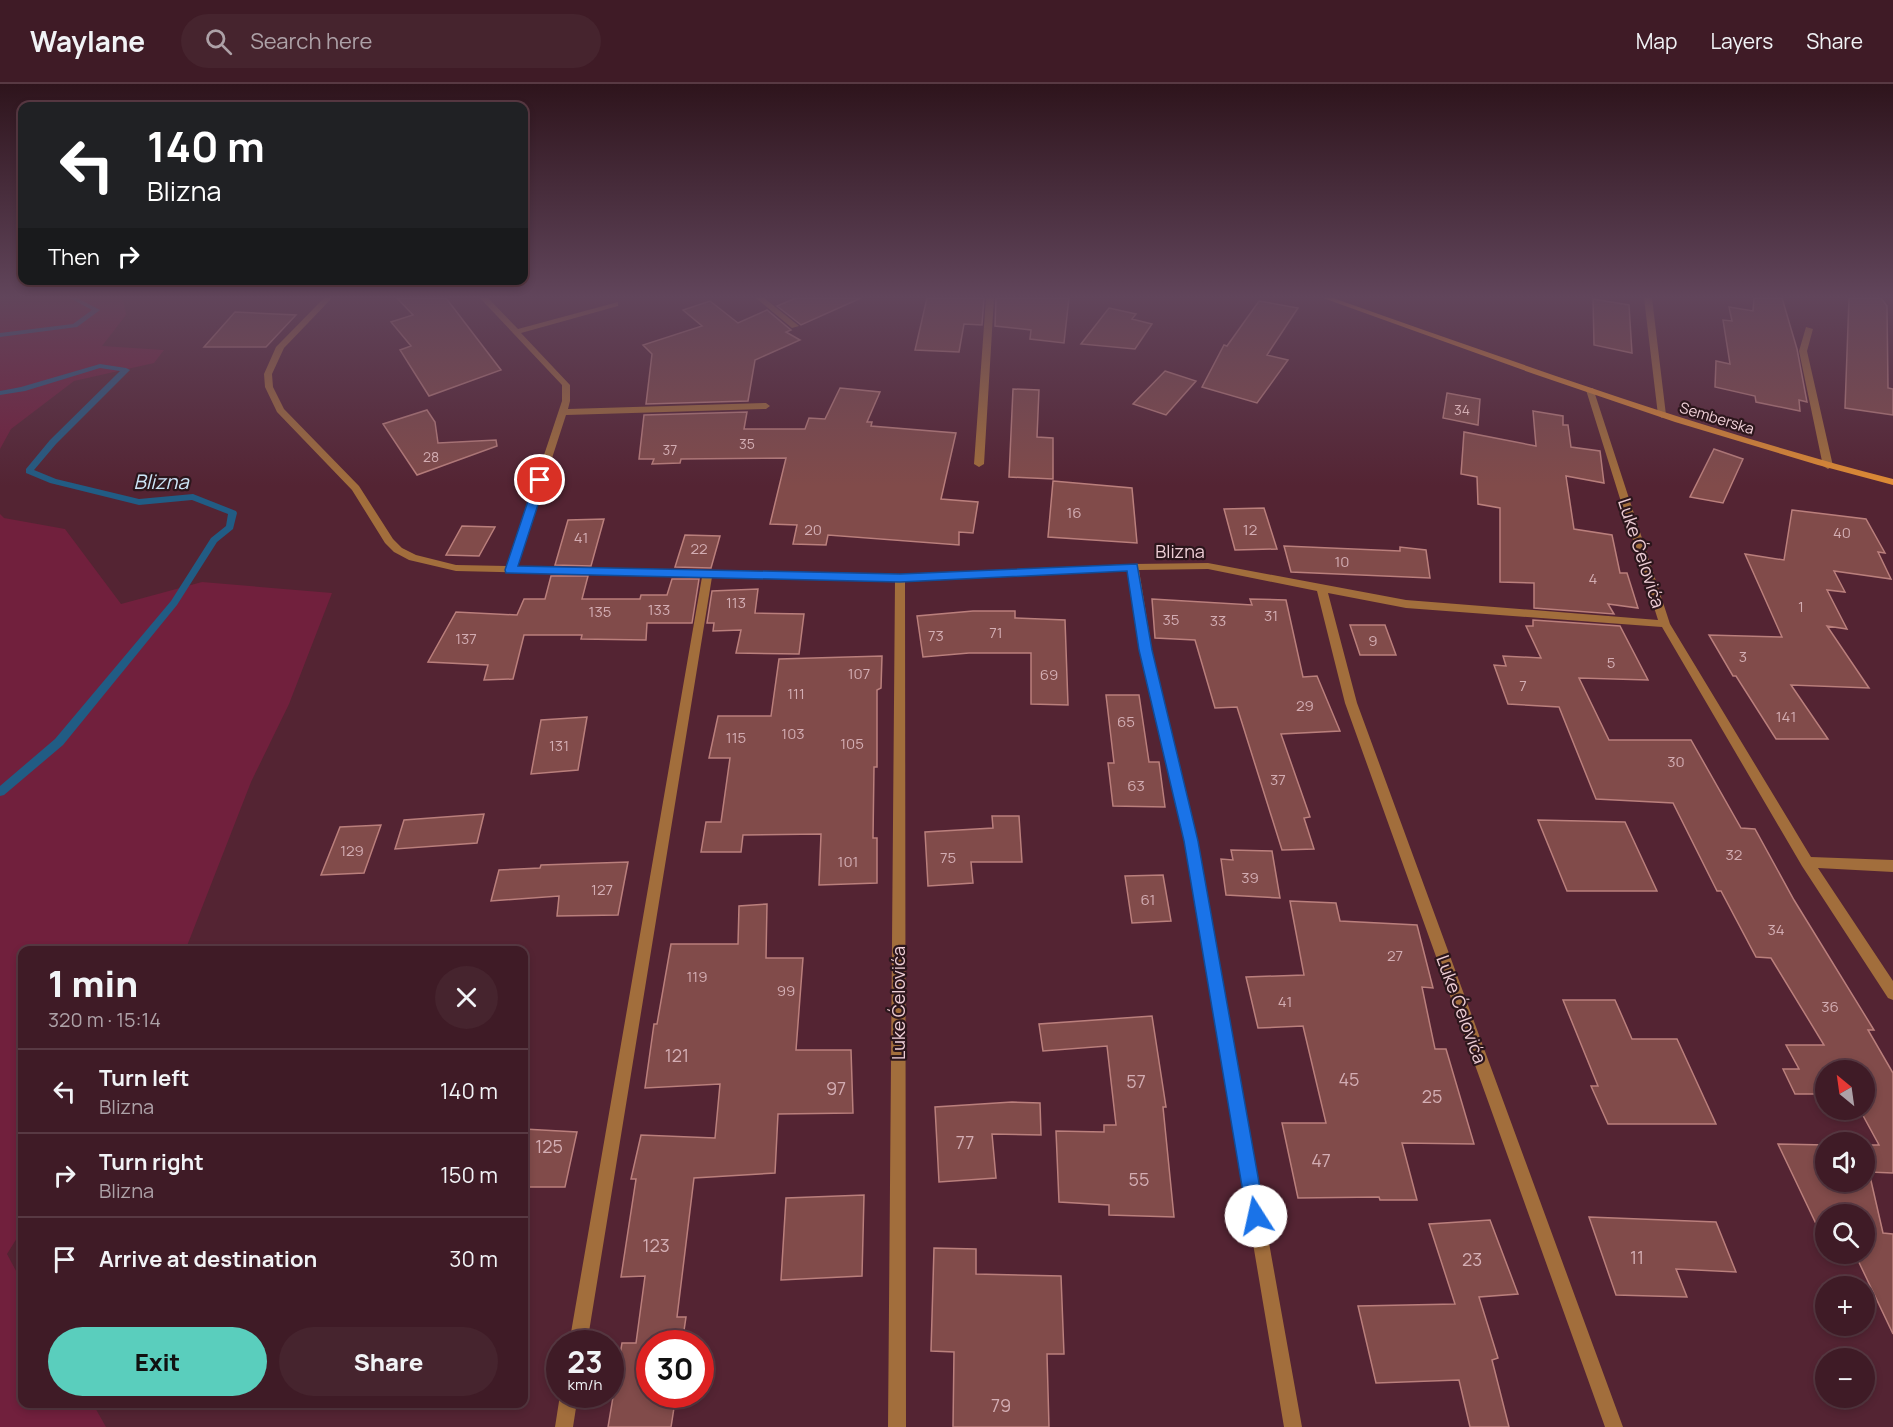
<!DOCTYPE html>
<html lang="en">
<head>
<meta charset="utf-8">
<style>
  body { margin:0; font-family:Manrope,sans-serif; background:#46242e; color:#f1f3f6; height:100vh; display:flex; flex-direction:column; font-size:22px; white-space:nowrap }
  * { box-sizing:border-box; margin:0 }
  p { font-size:20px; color:#ada1a7 }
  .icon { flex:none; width:33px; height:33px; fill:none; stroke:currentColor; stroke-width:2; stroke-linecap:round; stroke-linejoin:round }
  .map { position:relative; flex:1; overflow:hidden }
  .drawer { position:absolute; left:18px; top:862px; width:510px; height:462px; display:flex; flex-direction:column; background:#3f1b26; border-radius:12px; box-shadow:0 3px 9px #0003,0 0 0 2px #583943 }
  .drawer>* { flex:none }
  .top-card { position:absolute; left:18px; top:18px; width:510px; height:183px; border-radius:12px; box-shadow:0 3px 9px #0003,0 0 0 2px #583943; background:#202124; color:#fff; overflow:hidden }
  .needle { width:39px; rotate:331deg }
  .buttons { position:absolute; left:1815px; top:976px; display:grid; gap:12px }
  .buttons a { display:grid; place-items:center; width:60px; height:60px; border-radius:50%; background:#3f1b26; box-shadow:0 3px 9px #0003,0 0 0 2px #583943; font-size:30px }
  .speed { position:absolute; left:546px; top:1246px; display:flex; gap:12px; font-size:30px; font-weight:700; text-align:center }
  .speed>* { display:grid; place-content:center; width:78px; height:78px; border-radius:50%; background:#3f1b26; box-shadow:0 3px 9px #0003,0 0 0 2px #583943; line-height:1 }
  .speed small { font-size:15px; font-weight:400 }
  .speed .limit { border:9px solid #d22; background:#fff; color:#111 }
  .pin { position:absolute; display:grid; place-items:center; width:51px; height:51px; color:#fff; margin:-26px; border:3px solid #fff; border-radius:50%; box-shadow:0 2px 6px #0007 }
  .me { position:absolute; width:66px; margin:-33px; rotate:350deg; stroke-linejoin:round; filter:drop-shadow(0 0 4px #0008) }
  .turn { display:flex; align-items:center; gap:21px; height:126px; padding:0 30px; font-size:27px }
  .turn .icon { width:78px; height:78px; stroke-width:2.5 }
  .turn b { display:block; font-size:42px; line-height:51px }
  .then { display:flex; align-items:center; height:57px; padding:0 30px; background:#0003; gap:12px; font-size:22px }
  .round { display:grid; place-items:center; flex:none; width:63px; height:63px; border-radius:32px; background:#46242e }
  .headline { display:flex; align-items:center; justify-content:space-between; height:102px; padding:0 30px }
  h1 { font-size:36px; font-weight:800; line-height:45px }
  .cta { display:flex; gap:12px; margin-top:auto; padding:12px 30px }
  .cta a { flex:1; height:69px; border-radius:36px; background:#5acebd; color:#111; font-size:24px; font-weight:800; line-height:69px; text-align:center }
  .cta a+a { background:#46242e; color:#f1f3f6 }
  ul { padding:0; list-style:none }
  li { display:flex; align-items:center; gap:18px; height:84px; padding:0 30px; border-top:2px solid #583943 }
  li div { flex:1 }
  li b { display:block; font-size:22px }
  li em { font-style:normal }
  header { display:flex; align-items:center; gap:36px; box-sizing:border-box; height:84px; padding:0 30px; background:#3f1b26; border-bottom:2px solid #583943 }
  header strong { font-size:28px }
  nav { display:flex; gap:33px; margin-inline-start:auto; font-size:21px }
  .search { width:420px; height:54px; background:#46242e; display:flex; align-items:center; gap:15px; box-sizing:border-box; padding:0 21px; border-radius:33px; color:#ada1a7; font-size:22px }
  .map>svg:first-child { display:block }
</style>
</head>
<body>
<header>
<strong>Waylane</strong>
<div class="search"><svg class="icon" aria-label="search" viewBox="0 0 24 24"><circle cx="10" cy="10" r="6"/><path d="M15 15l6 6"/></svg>Search here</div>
<nav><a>Map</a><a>Layers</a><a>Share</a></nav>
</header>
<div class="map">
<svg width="1893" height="1343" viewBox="0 0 1893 1343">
  <rect width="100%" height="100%" fill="#542433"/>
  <path fill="#71203d" d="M0,214H123L126,231L102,262L164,266L154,279L74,297L11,345L0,365Z
    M0,430L4,434L65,445L121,520L202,498L332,509L289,620L251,698L185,867H22V1146L7,1170L22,1198V1320H93L106,1343H0Z"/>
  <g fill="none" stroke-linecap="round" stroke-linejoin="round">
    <path fill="#215c84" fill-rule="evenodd" d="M70,214H77L100,226L77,243L0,253V249L73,240L92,226Z
      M100,280L126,284L130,286L56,360L34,386L56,395L139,415L193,410L236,427L237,429L233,445L217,458L177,521L63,661L4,711L0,712V702L55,655L171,517L211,454L226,442L228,430L192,416L139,421L50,399L26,389V385L50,356L120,287L100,284L25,307L0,311V307L21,303Z"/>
  </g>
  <path fill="#814b4a" stroke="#ba7f7c" stroke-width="1.5" d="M397,214H446L501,286L429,312L400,266L411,262L391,238L413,231Z
    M796,214H861L801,241L777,222Z
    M927,214H984L982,241L964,240L959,268L915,266Z
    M996,214H1069L1064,259L1030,255L1031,246L995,242Z
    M1754,214H1782L1797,265L1807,318L1799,316L1800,327L1756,318L1755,312L1715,303L1716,277L1730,280L1723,236L1732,237L1729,223L1753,227Z
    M1849,214H1881L1887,222L1888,304L1893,305V331L1845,324Z
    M1593,215L1629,221L1632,269L1594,261Z
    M710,217L738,239L767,226L791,246L786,248L800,256L755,276L748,317L646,320L652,270L643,261L702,242L683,226Z
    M1259,217L1298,224L1267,271L1288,276L1257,319L1202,303L1224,261L1227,262Z
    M1109,224L1136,230L1132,235L1152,240L1135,265L1081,260Z
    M235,228L296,231L266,263H204Z
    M1165,287L1196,297L1166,331L1133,320Z
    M840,304L880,308L867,338H872L871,342L956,349L941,415L978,418L973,449L959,448V461L828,451L826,461L793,460L797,441L770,440L786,374L681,375L680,379L652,380L654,375H639L644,331L747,328L744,345H805L809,334L825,335Z
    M1013,305L1039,306L1037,353L1053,354V395L1009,393Z
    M1447,309L1480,315L1478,341L1443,334Z
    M427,326L435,338L438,359L496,356L497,362L417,391L383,340Z
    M1533,327L1563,332V341H1568L1571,363L1600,367L1604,399L1566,392L1574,445L1612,451L1620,489H1627L1638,524L1608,520L1614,530L1534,524V499L1500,498V424L1478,420L1477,393L1461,390L1464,348L1536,362Z
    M1714,365L1743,375L1723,419L1690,413Z
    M1053,397L1132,404L1137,459L1048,453Z
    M1264,424L1277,465L1235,466L1224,425Z
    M1792,426L1866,435L1885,469L1878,468L1891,495L1834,487L1845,508L1827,506L1847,545L1827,542L1869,604L1791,601L1828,655H1776L1736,592H1733L1709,551L1782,553L1745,470L1784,476Z
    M604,435L591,482L555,481L568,436Z
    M462,442L495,443L479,472L446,471Z
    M685,451L720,452L711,484L675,483Z
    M1284,462L1400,467V463L1426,466L1430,494L1291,488Z
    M551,492H588L582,515H640L641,511H667L672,495H699L692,539H647L646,556L581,555L582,551H524L513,595L484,596L488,581L428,578L456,528L517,531L524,515H545Z
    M758,505L755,529L804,530L799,570L736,569L741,546L713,547L714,539H707L712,507Z
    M1152,515L1252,521L1250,515L1286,516L1303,593L1317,592L1340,647L1281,650L1310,733L1304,734L1314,765L1282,766L1237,623L1215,624L1195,556L1155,554Z
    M973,527H1015V534L1065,536L1068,621L1031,620V569H969L923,573L917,532Z
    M1533,536L1620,542L1648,596L1579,594L1609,656H1691L1741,744L1755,745L1794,816L1874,946H1868L1893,989V1089L1869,1088L1883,1149L1893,1150V1250L1855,1170H1864V1131H1826V1146H1819L1778,1060L1826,1061V1098H1864V1061H1879L1860,1026H1864V987H1826V1010H1795L1783,985H1799L1786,961H1824L1771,874L1756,873L1721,807H1717L1673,719L1596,715L1559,623L1508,620L1494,581L1506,582L1503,572L1541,574L1526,542H1533Z
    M1350,541H1385L1396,571H1360Z
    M882,572L881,604L877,606V683H874L873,754H877V799L819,801L821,750L743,751L741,768H701L706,738H721L730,674H709L718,632H771L779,575Z
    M1106,611H1139L1149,678H1159L1165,723L1113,722L1108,679H1114Z
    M587,633L578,686L531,690L541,636Z
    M484,730L477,759L395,765L404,736Z
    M992,732H1019L1022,778H971L973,799L928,802L925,748L993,744Z
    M1538,736L1625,738L1657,807H1567Z
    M381,741L364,789L321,791L340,743Z
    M1231,766L1272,767L1280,814L1226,811L1221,775L1233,776Z
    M628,778L618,831L557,832L559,812L491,817L499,786L540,784L541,781Z
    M1163,791L1171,837L1132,839L1125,792Z
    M1290,817L1336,819L1340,837L1417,841L1433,904L1422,903L1435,965H1446L1474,1060L1402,1059L1417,1116H1380L1379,1113L1298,1114L1282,1039H1326L1303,942L1258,944L1246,893L1304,891Z
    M767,820L766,874H803L796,966H851L853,1029L778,1030L775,1089L694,1094L677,1233H686L682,1260H650V1311H676L671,1343H608L622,1259H636L645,1192L621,1193L636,1095H631L641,1051L715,1054L720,1000L645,1004L654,940H657L671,860H738L739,822Z
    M1563,916H1615L1632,955H1677L1716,1040H1608L1591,1002H1598Z
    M1152,932L1166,1023H1163L1174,1133L1109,1131V1121L1059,1118L1056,1047L1104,1048V1041H1116L1107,962L1043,967L1039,940Z
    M1012,1018L1040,1019L1041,1051L992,1050L996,1094L939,1098L935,1023Z
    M524,1045L577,1048L565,1103H524Z
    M864,1111L862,1192L781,1196L786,1114Z
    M1589,1133L1716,1138L1736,1188L1676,1185L1687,1213L1616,1211Z
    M1490,1136L1518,1210L1479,1213L1498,1274L1492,1276L1509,1343H1470L1459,1296L1376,1299L1358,1222L1455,1220L1429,1140Z
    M934,1164L976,1165V1190L1061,1192L1064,1270H1047L1049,1343H953L954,1268L931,1267Z"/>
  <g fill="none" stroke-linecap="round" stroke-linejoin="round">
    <path fill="#a26e3c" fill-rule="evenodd" d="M324,214H332L284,264L272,290L273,303L284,325L359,402L393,455L402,464L416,471L456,481L507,482L562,317V301L480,214H488L518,245L618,218V222L521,249L570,301V317L568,325L766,319L770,322L766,325L566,331L517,482L900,491L1133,480L1208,479L1406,516L1658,536L1586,306L1593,304L1670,540L1811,773L1893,776V788L1818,784L1893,897V916L1888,914L1802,782L1662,543L1406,524L1328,509L1357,619L1623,1343H1605L1345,619L1317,507L1208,485L1139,486L1152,566L1197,757L1302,1343H1284L1185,757L1140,566L1128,487L905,497L906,1343H888L895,497L712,493L587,1260H569L702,493L456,487L409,476L394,468L385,459L352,406L277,328L265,303L264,290L276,263Z
      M756,214H764L799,242L792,244Z
      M986,214H994L984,380L979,383L974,380Z
      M1644,214H1652L1666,331L1662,334L1658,331Z
      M1806,243L1813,245L1807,267L1833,382L1828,385L1823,382L1799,267Z
      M560,1311H578L573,1343H555Z"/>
    <path fill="#df8b34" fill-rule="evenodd" d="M1323,214H1333C1518,279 1703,346 1893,395V401L1818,381L1675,338L1534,290Z"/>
  </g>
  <linearGradient id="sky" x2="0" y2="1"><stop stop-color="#2e141c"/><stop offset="0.53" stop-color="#61455b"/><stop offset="1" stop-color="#61455b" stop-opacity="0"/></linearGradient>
  <rect width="1893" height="402" fill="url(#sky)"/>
  <path fill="#1a73e8" stroke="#114b97" stroke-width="1.5" d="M540,393L546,396L518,482L900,490L1137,480L1152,566L1198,757L1265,1132L1263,1138L1256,1141L1250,1138L1247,1132L1184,757L1139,566L1127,487L900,498L506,489L505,486L535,396Z"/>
  <g text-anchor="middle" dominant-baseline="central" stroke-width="4.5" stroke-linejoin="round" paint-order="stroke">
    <g font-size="14" fill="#d3adb3">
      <text x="1462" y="325">34</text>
      <text x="747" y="359">35</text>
      <text x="670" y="365">37</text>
      <text x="431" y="372">28</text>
    </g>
    <g font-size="15" fill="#eeced6" stroke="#2c161c">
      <text transform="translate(1717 334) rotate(17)">Semberska</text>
    </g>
    <g font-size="15" fill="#d3adb3">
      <text x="1074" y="428">16</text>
      <text x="813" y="445">20</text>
      <text x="1250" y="445">12</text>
      <text x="1842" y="448">40</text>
      <text x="581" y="453">41</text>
      <text x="699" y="464">22</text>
      <text x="1342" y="477">10</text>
      <text x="1593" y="494">4</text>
      <text x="736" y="518">113</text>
      <text x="1801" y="522">1</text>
      <text x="659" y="525">133</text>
      <text x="600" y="527">135</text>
      <text x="1271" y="531">31</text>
      <text x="1171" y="535">35</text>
      <text x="1218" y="536">33</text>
      <text x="996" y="548">71</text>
      <text x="936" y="551">73</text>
      <text x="466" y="554">137</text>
      <text x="1373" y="556">9</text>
      <text x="1743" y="572">3</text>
      <text x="1611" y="578">5</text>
      <text x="859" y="589">107</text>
      <text x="1049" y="590">69</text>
      <text x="1523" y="601">7</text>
      <text x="796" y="609">111</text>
      <text x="1305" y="621">29</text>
      <text x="1786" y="632">141</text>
      <text x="1126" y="637">65</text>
      <text x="793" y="649">103</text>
      <text x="736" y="653">115</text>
      <text x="852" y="659">105</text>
      <text x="559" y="661">131</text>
      <text x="1676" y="677">30</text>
      <text x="1278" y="695">37</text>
      <text x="1136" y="701">63</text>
      <text x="352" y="766">129</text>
      <text x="1734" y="770">32</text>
      <text x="948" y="773">75</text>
      <text x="848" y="777">101</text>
      <text x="1250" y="793">39</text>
      <text x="602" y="805">127</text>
      <text x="1148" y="815">61</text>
      <text x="1776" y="845">34</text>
      <text x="1395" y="871">27</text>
      <text x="697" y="892">119</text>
      <text x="786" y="906">99</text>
      <text x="1285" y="917">41</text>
      <text x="1830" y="922">36</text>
    </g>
    <g font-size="18" fill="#eeced6" stroke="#2c161c">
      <text x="1180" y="467">Blizna</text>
      <text transform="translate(1642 469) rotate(72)">Luke Ćelovića</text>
      <text transform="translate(898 919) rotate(-90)">Luke Ćelovića</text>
      <text transform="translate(1462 925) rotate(70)">Luke Ćelovića</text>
    </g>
    <g font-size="18" fill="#d3adb3">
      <text x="677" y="971">121</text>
      <text x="1349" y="995">45</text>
      <text x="1136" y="997">57</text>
      <text x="836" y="1004">97</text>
      <text x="1432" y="1012">25</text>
      <text x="965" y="1058">77</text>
      <text x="549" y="1062">125</text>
      <text x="1321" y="1076">47</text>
      <text x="1139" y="1095">55</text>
      <text x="656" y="1161">123</text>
      <text x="1637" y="1173">11</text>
      <text x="1472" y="1175">23</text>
      <text x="1001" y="1321">79</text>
    </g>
    <g font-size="20" font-style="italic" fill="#cde5f7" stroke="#2c161c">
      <text x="161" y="397">Blizna</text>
    </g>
  </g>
</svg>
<div class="buttons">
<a><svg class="needle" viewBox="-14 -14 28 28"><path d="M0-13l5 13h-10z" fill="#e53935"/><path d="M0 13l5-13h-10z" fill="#ada1a7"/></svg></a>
<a><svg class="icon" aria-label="sound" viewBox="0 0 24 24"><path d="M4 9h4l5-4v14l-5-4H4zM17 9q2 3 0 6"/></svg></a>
<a><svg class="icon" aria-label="search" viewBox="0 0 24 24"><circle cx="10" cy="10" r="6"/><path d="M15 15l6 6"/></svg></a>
<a>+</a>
<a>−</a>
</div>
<div class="speed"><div>23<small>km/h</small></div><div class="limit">30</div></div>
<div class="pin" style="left:540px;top:396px;background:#d93025"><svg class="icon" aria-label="arrive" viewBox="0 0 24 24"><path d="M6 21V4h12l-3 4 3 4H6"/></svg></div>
<svg class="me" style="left:1256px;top:1132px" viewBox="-20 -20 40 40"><circle r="19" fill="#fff"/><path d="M0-13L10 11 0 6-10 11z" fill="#1a73e8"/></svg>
<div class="top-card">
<div class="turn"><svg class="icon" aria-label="left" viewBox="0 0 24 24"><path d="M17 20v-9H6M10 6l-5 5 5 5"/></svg><div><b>140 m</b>Blizna</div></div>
<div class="then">Then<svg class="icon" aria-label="right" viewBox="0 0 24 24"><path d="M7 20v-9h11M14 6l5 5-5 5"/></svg></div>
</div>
<section class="drawer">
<div class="headline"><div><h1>1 min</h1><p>320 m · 15:14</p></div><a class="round"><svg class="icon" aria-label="close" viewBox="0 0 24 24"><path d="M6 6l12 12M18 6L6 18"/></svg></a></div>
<ul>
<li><svg class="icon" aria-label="left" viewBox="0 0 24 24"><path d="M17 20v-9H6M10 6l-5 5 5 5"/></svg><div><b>Turn left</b><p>Blizna</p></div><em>140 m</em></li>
<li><svg class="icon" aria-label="right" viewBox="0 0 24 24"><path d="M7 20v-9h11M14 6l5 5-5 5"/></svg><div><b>Turn right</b><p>Blizna</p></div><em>150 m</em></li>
<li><svg class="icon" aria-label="arrive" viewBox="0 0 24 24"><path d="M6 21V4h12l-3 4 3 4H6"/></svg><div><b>Arrive at destination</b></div><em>30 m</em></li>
</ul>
<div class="cta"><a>Exit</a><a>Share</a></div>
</section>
</div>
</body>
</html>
